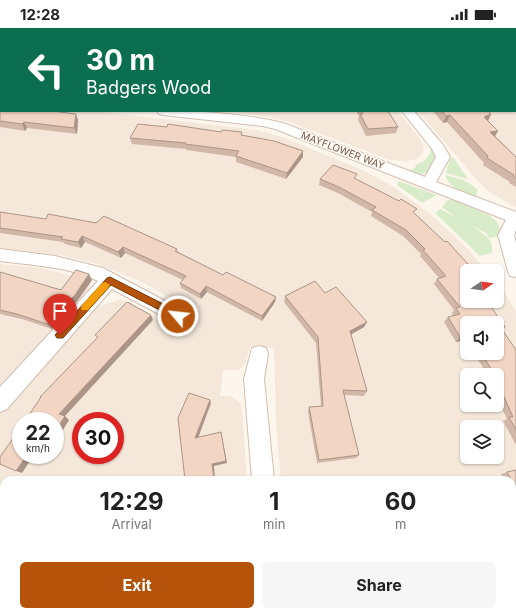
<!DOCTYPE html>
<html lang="en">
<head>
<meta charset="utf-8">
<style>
  body { margin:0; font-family:Inter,sans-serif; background:#f6f6f6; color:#222; height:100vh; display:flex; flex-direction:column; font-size:15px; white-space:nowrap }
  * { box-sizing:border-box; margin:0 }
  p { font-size:13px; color:#767676 }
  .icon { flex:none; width:22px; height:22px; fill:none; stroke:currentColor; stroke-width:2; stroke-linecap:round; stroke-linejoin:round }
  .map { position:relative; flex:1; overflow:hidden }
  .side { position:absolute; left:0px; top:448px; width:516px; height:140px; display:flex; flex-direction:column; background:#fff; border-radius:12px 12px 0 0; box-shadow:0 1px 3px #0004 }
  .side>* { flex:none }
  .top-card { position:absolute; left:0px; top:0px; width:516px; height:84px; box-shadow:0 1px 3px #0004; background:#0b6e4f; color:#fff; overflow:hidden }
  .needle { width:26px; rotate:77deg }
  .fabs { position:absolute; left:460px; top:236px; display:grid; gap:8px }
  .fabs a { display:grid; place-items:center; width:44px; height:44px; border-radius:6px; background:#fff; box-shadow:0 1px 3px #0004; font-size:20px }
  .speed { position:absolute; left:12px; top:384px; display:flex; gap:8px; font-size:20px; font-weight:700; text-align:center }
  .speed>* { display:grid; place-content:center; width:52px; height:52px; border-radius:50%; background:#fff; box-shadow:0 1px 3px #0004; line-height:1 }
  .speed small { font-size:10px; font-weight:400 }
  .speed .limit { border:6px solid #d22; background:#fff; color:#111 }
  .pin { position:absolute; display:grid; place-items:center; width:34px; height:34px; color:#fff; margin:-41px -17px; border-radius:50% 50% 50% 0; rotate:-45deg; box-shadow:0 0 4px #0007 }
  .pin .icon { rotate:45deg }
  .me { position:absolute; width:44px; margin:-22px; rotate:298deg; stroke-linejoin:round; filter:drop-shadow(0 0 3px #0008) }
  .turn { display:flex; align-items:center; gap:14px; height:84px; padding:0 20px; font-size:18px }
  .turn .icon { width:52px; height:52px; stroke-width:2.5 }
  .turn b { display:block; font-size:28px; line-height:34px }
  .eta { display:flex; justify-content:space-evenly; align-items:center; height:68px; text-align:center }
  .eta b { font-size:24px; font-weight:700; line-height:28px }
  .action { display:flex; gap:8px; margin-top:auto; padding:8px 20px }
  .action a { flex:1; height:46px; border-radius:6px; background:#b45309; color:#fff; font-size:16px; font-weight:700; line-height:46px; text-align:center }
  .action a+a { background:#f6f6f6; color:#222 }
  .status { display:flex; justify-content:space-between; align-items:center; height:28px; padding:0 20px; background:#fff; direction:ltr }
  .status svg { height:11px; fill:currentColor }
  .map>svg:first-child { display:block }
</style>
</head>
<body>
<div class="status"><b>12:28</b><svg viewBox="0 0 49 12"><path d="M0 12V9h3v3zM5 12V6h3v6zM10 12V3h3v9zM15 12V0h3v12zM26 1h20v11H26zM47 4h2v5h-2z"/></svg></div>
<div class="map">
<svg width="516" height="588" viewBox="0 0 516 588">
  <rect width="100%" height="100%" fill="#fdf6ec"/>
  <path fill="#f5e8da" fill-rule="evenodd" d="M515,68L516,69V180L490,164L477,152L418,83H515Z
    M0,72L1,83H96L257,102L282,109L363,142L394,159L433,188L467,220L487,243H467V273H497V255L505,265L516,284V588H271V584H512V452H281L276,395L274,320L250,319L246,334L242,340L237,342H223L220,368H230L240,375L242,381L247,452H4V584H231L230,588H0V236L41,240L73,248L89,254L91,259L90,281L122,271L175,301L192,282L142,254L100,237L65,228L27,223L0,221ZM467,295H497V325H467ZM467,347H497V377H467ZM21,393H55V427H21ZM81,393H115V427H81ZM467,399H497V429H467Z
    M224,83H398L423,115L424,122L421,127L414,132L404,133L390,132L289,94L269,89Z"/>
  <path fill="#f3e8fa" d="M142,0H398L390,1Z"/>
  <path fill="#d8ecc9" d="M428,115L438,125L433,142C424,147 418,147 408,144L416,139L415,137C424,134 429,130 431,121Z
    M453,129L468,151L446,145L450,131Z
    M446,147L463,152L472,157L478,162L475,170C460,165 453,162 445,148Z
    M399,153L437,167L422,175L397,157Z
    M452,171L489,187L498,195L502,208L489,210L486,205L458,191L442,179L448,172Z
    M440,181C454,189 478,199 489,211C492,215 493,220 492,225L480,228L435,185Z"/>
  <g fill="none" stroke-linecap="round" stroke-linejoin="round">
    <defs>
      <path id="lane" d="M342,0H347V1H342Z"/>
      <path id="street" d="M129,0H139V1H129Z
        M0,62H1V68H0Z
        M157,83C199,83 242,85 283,95L425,149L436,129L432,121L402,83H414L443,117L450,129L436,154L516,184V202L514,207L516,215V249L510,248L508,243L498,207L506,192L275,101L263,98L163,87L159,86Z
        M0,221L55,228L103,240L184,283L187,288L184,293L178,295L172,293L112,261L7,381L0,384V359L98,253C72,239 30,237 0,233Z
        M259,318L266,320L268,326L264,351L274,452H252L244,351L252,320Z
        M236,584H262V588H236Z"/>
    </defs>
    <use href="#lane" stroke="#d1beb0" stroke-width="2"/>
    <use href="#street" stroke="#d1beb0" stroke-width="2"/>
    <use href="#lane" fill="#fff" fill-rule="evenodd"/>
    <use href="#street" fill="#fff" fill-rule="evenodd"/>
  </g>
  <path fill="#d1b7a8" d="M0,77L78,92L77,106L27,100L25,103L0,99V100Z
    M356,83H388L398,99L396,105L366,108L358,92L359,88Z
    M433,83H488L491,86L488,93L495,108L516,129V159L509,155L510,154L483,137L484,135L447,94L443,95Z
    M221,104H242V107L303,123V129L286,151L236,134V129L186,122V121L132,116L130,110Z
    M320,151H355L415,186L467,243L502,302L516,322V417L503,393L507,391L497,369V347H487L485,343L474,325H497L467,295V315L465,312L456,314L444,294L448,289L453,288L452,285L454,282L434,256L437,251L439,250L420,228L421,226L403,208L371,188L372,184L338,165L319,157Z
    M0,184L177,221L178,224L223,247L276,269L275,274L262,293L207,264L201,271L181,260L180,255L183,252L125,225L121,230L85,214L81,220L65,216L63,214L0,205Z
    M0,244L61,262L92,252L78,272L52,301L22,291L0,286Z
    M325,265L367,294L364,299L351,306L367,363L364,368L344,367L359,427L356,430L317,435L308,384L309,379L321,378L316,315L284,274L285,268Z
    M516,442V476L512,468V452H504L501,446L507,444Z
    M516,504V533L512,526V505Z
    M310,584H353V588H310Z"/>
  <path fill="#aa9588" d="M0,36H1V42H0Z
    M76,86L78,92L77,106L74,100Z
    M491,86L488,93L484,89Z
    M450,87L447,94L443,95L446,88Z
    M24,94L27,100L25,103L22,96Z
    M498,103L494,110L490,104Z
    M303,123V129L286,151L287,145Z
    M82,208L85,214L81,220L78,214Z
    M123,219L125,225L121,230L118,224Z
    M89,246L92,252L78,272L52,301L47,296Z
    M206,258L207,264L201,271L200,266Z
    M276,269L275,274L262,293V288Z
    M151,287L153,292L65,388L69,392L55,415V404L59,386Z
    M367,294L364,299L348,308L350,303Z
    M467,307V310L465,312L456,314L460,309Z
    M210,372L211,375L197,413L195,410Z
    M221,404L227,435L214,438L215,452H214L212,436Z
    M27,427H34L22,445L16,443Z
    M180,584H182L181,588H179Z"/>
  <path fill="#f3d5c3" stroke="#aa9588" d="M0,0H64V1H1V36H0Z
    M94,0H115V1H94Z
    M304,0H318L319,1H304Z
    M0,77H1V83H52L76,86L74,100L24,94L22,96L0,93Z
    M361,83H388L398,99L368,101L360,86H363Z
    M442,83H488L491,86L484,89L498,103L490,104L516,129V150L513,148L514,147L487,130L488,128L450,87L446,88Z
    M138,96L167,99L168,96L221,104L222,102L242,104L241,107L274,113L303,123L287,145L236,128L239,123L185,116L186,115L130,110Z
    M333,137L357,146L354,150L399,173L401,171L417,181L413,184L445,214L447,213L467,235L474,243H467V273H487L505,299L501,300L516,322V402L509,389H513L497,353V347H494L490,339L481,325H497V295H467V307L460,309L448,289L460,286L456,280L460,279L437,251L446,248L423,222L425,221L406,202L372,182L376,179L339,159L320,151Z
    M0,184L46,191L48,186L96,195L104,188L177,221L175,223L223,247L226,244L276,269L262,288L206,258L200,266L180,255L186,248L123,219L118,224L82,208L78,214L61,211L63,209L0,200Z
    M76,242L89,246L75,267L47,296L17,286L0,282V244L61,262Z
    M315,253L325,265L336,259L367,294L350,303L367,363L343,362L359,427L319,432L309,379L323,378L318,309L285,268Z
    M127,274L151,287L59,386L65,388L55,404V393H25L41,369H40L98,309L95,307Z
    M189,365L210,372L195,410L221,404L226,433L212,436L214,452H185L178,390Z
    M21,399V427H27L16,443L0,436V429Z
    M516,442V461L507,444Z
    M516,505V519L512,512V506Z
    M140,584H180L179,588H138Z
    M312,584H353V588H312Z"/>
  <path fill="#b45309" stroke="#753606" d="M110,249L181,285L183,288L181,290H175L111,257L63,310H57L55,307L57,305L107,250Z"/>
  <path fill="#f59e0b" d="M105,254L110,257L108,260L88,282H82L81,280L82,277L102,255Z"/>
  <g text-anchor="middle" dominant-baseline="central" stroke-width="3" stroke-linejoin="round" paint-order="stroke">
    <g font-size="10" fill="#7a5c4d" stroke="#fffaf3">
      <text transform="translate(343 122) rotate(21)">MAYFLOWER WAY</text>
    </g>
  </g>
</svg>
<div class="fabs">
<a><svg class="needle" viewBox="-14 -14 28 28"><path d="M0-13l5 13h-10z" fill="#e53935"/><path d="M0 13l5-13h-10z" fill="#767676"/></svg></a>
<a><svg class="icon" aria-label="sound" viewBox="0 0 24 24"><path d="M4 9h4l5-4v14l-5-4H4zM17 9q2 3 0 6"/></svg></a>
<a><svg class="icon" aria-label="search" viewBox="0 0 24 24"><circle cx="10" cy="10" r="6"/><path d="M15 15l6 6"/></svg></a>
<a><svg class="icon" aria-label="layers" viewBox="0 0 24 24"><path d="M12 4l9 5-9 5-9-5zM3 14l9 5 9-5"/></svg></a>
</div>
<div class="speed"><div>22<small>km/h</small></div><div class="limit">30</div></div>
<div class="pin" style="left:60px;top:307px;background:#d93025"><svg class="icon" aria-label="arrive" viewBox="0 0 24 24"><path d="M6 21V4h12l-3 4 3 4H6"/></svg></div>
<svg class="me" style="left:178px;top:288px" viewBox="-20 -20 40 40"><circle r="17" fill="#b45309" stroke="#fff" stroke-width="3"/><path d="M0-11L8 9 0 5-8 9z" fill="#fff"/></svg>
<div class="top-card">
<div class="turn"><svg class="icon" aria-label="left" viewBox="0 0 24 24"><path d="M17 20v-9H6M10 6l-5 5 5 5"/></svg><div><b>30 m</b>Badgers Wood</div></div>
</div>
<section class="side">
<div class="eta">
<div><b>12:29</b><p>Arrival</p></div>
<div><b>1</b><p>min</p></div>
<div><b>60</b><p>m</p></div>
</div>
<div class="action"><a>Exit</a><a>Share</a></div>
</section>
</div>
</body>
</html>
